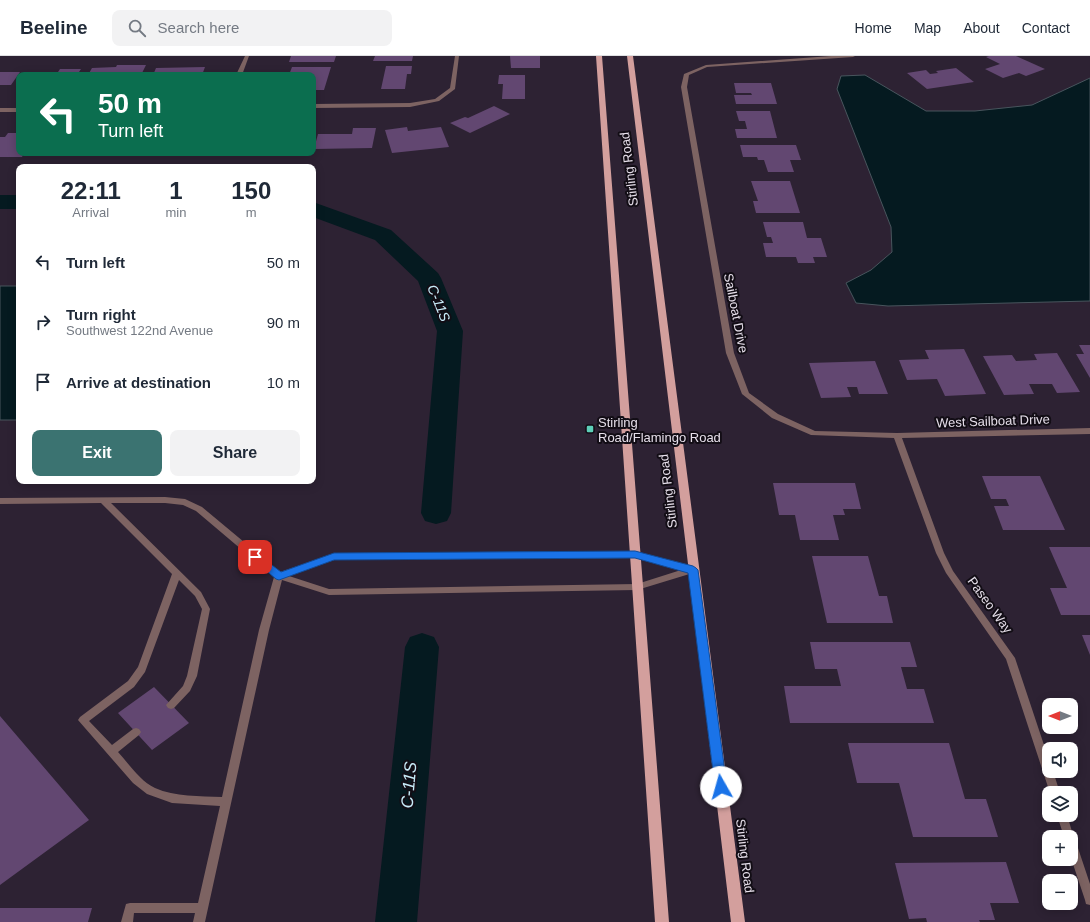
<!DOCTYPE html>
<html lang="en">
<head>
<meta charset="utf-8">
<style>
  body { margin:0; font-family:Arial,sans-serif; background:#f2f2f3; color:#1f2937; height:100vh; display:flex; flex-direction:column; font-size:15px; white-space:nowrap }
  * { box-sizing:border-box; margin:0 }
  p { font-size:13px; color:#747a83 }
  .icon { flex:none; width:22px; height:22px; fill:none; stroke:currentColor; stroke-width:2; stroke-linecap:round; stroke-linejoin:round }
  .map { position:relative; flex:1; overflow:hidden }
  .side { position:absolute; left:16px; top:108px; width:300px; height:320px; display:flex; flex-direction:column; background:#fff; border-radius:8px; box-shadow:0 2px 10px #0003 }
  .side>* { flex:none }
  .banner { position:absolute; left:16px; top:16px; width:300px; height:84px; border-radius:8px; box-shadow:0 2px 10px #0003; background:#0b6e4f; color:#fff; overflow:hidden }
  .needle { width:26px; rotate:270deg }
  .controls { position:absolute; left:1042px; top:642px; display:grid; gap:8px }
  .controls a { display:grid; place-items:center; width:36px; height:36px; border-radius:8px; background:#fff; box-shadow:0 2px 10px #0003; font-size:20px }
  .pin { position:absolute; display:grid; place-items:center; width:34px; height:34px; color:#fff; margin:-17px; border-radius:8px; box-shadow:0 2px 6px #0006 }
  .me { position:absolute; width:44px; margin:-22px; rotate:353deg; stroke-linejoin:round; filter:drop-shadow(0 0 3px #0008) }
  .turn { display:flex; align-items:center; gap:14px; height:84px; padding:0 16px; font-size:18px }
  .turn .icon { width:52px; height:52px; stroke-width:2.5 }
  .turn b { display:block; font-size:28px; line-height:34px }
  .eta { display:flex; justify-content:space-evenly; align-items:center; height:68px; text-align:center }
  .eta b { font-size:24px; font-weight:800; line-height:28px }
  .button { display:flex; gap:8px; margin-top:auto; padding:8px 16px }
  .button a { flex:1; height:46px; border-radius:8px; background:#3b7371; color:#fff; font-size:16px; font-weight:800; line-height:46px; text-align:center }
  .button a+a { background:#f2f2f3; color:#1f2937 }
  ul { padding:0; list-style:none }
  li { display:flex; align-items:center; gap:12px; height:60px; padding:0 16px }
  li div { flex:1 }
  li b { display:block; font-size:15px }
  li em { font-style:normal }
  header { display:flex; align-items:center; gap:24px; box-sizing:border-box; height:56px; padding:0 20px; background:#fff; border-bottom:1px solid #e0e1e3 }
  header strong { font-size:19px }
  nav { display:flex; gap:22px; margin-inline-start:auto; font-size:14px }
  .search { width:280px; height:36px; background:#f2f2f3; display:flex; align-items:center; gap:10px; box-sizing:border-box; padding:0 14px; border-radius:8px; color:#747a83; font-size:15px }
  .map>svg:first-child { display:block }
</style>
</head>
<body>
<header>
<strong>Beeline</strong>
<div class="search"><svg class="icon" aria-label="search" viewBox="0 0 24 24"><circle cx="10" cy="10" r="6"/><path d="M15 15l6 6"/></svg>Search here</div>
<nav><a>Home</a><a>Map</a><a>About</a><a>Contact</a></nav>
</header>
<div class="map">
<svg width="1090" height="866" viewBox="0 0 1090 866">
  <rect width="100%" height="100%" fill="#2d2233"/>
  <path fill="#051a20" stroke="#48555d" d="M865,19L926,55H975L1032,49L1090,22V245L888,250L856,247L846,227L871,214L892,196L891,171L837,33L841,20Z
    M0,230H19V364H0Z"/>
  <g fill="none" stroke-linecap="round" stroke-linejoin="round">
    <path fill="#051a20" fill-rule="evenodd" d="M0,139H19V153H0Z
      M313,146L391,174L438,217L441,222L463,275L451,457L447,465L436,468L425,465L421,457L437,275L418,225L375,184L313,161Z
      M422,577L434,581L439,591L417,866H375L405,591L410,581Z"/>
  </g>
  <path fill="#624771" d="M291,0H336L334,6H289Z
    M375,0H413L412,5H373Z
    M510,0H540V12H511Z
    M989,0H1016L1045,13L1026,20L1019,17L1003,22L985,13L1000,8L986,1Z
    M117,9H146L141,19H88L92,12L116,11Z
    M386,10H412L411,18H407L405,33H381Z
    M205,11L202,19H153L156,12Z
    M292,11H331L324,34H313V19H289Z
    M956,12L974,26L927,33L907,17L926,14L930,18L938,17L936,15Z
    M60,13H81L77,19H26L28,16H58Z
    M0,16H20L11,29H0Z
    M499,19H525V43H502L503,28H498Z
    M734,27H771L777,48H736L734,39H752L751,37H736Z
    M494,50L510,58L470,77L450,67L465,61L468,62Z
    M736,55H770L777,82H737L735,73H747L745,65H739Z
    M407,71L408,75L441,71L449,91L392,97L385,74Z
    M353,72H376L372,92L314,93L318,78H352Z
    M8,77H19V97H24L22,101H0V81H5Z
    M740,89H796L801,104H790L794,116H768L764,104H758L757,101H743Z
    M751,125H790L800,157H756L753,145H758Z
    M763,166H803L807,182H821L827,201H813L815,207H798L796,201H766L763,187H773L771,181H767Z
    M1079,289H1090V322L1076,298H1084Z
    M964,293L986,338L945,340L937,323L907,324L899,304L929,303L925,294Z
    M1057,297L1080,336L1057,337L1052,328H1029L1034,338L1004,339L983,300L1012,299L1016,305L1037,304L1034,298Z
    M875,305L888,338H859L857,331H847L851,341L821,342L809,307Z
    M982,420H1040L1065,474H1003L994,450H1009L1006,443H991Z
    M773,427H855L861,453H843L845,459H833L839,484H800L795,459H779Z
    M1049,491H1090V559H1061L1050,532H1067Z
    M812,500H868L879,540H887L893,567H827Z
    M1082,579H1090V599Z
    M810,586H910L917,611H901L907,633H924L934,667H790L784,630H841L837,613H815Z
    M154,631L189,667L152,694L118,657Z
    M0,660L89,764L0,829Z
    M848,687H949L965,743H986L998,781H913L899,727H857Z
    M1006,806L1019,847H990L995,864H979L980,866H927L926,862L909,863L895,807Z
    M0,852H92L88,866H0Z"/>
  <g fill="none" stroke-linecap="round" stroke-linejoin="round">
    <path fill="#7d6362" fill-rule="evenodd" d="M165,441L185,443L202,451L280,516L334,498L635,496L693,511L696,512L697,514L696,516L637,534L329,539L282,524L269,574L205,866H193L195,857H134L133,866H121L126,848L130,847H198L220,750L172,747L147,738L133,727L78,664L80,661L128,625L138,611L172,518L101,447L0,448V442ZM111,447H165L183,449L196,455L274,521L259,574L222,741C200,740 175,741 155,732C140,725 129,708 118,696L139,679L141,676L139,673L136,672L133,673L112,689L89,665L134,631L145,616L179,524L195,540L202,553L187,620L183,630L166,649L168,652L171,653L174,652L190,635L197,620L210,553L201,536ZM635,502L681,514L637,528L329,533L289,520L334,504Z"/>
    <path fill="#7d6362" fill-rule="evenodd" d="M245,0H249L242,19H236Z
      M455,0H459L455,33L439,45L410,51L313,52V48L410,47L435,43L450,32Z
      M831,0H855L853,1L707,11L689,19L687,31L734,297L749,337L778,358L815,375L897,377L1090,372V378L902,382L944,497L953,515L1015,602L1049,704V715H1053L1060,737H1050L1006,603L946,517L936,497L894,382L811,379L772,362L742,338L726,297L681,31L684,18L706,9Z
      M0,52H19V56H0Z
      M1057,759H1067L1074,782L1076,786L1090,828V849L1086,848L1085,844L1071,802V781H1064Z"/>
    <path fill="#d39f9d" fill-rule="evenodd" d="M596,0H602L669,866H655Z
      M627,0H633L745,866H731Z"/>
  </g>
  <path fill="#1a73e8" stroke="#114b97" d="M635,495L693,510L696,512L698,514L727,731L725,735L721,736L717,735L715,731L688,517L635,502L334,504L279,524L276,523L250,501L252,499H259L281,516L334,497Z"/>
  <rect fill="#5dceb8" stroke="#120d15" stroke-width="1.5" x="586" y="369" width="8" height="8" rx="2"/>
  <g text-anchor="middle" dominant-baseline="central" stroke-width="4" stroke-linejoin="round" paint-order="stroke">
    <g font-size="13" fill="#e6dfea" stroke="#120d15">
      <text transform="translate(629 113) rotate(-97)">Stirling Road</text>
      <text transform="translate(736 257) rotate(79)">Sailboat Drive</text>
      <text transform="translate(993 365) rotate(-2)">West Sailboat Drive</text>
      <text transform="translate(668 435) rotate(-97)">Stirling Road</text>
      <text transform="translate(990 549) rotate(54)">Paseo Way</text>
      <text transform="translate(745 800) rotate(83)">Stirling Road</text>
    </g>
    <g font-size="13" fill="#e6dfea" stroke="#120d15" text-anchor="start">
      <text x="598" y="366">Stirling<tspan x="598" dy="15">Road/Flamingo Road</tspan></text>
    </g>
    <g font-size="14" font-style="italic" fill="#c7ebf8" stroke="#120d15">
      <text transform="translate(439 247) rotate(68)">C-11S</text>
    </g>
    <g font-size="17" font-style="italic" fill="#c7ebf8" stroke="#120d15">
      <text transform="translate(409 729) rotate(-85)">C-11S</text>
    </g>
  </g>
</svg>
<div class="controls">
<a><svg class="needle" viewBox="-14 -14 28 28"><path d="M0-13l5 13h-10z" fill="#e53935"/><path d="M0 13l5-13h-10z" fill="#747a83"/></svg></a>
<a><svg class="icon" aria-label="sound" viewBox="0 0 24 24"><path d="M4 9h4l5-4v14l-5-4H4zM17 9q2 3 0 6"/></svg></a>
<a><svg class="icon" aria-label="layers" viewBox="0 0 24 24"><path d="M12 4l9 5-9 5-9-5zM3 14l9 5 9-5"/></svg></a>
<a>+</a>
<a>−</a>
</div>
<div class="pin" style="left:255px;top:501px;background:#d93025"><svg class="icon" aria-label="arrive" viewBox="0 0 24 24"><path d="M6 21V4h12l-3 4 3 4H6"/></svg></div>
<svg class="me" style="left:721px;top:731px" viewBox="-20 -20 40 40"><circle r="19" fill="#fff"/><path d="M0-13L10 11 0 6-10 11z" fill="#1a73e8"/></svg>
<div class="banner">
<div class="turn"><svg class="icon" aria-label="left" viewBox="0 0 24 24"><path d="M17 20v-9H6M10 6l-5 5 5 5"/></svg><div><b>50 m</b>Turn left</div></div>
</div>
<section class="side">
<div class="eta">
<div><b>22:11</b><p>Arrival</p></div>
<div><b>1</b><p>min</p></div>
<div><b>150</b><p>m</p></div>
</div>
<ul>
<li><svg class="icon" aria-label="left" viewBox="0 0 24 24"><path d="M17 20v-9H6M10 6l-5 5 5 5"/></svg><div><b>Turn left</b></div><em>50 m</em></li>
<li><svg class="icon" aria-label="right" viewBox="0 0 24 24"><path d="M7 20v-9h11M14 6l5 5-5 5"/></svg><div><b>Turn right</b><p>Southwest 122nd Avenue</p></div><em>90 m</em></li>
<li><svg class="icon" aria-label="arrive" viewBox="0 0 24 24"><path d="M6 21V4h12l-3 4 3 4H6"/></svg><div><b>Arrive at destination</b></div><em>10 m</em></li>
</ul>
<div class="button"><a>Exit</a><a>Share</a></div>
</section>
</div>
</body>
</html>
